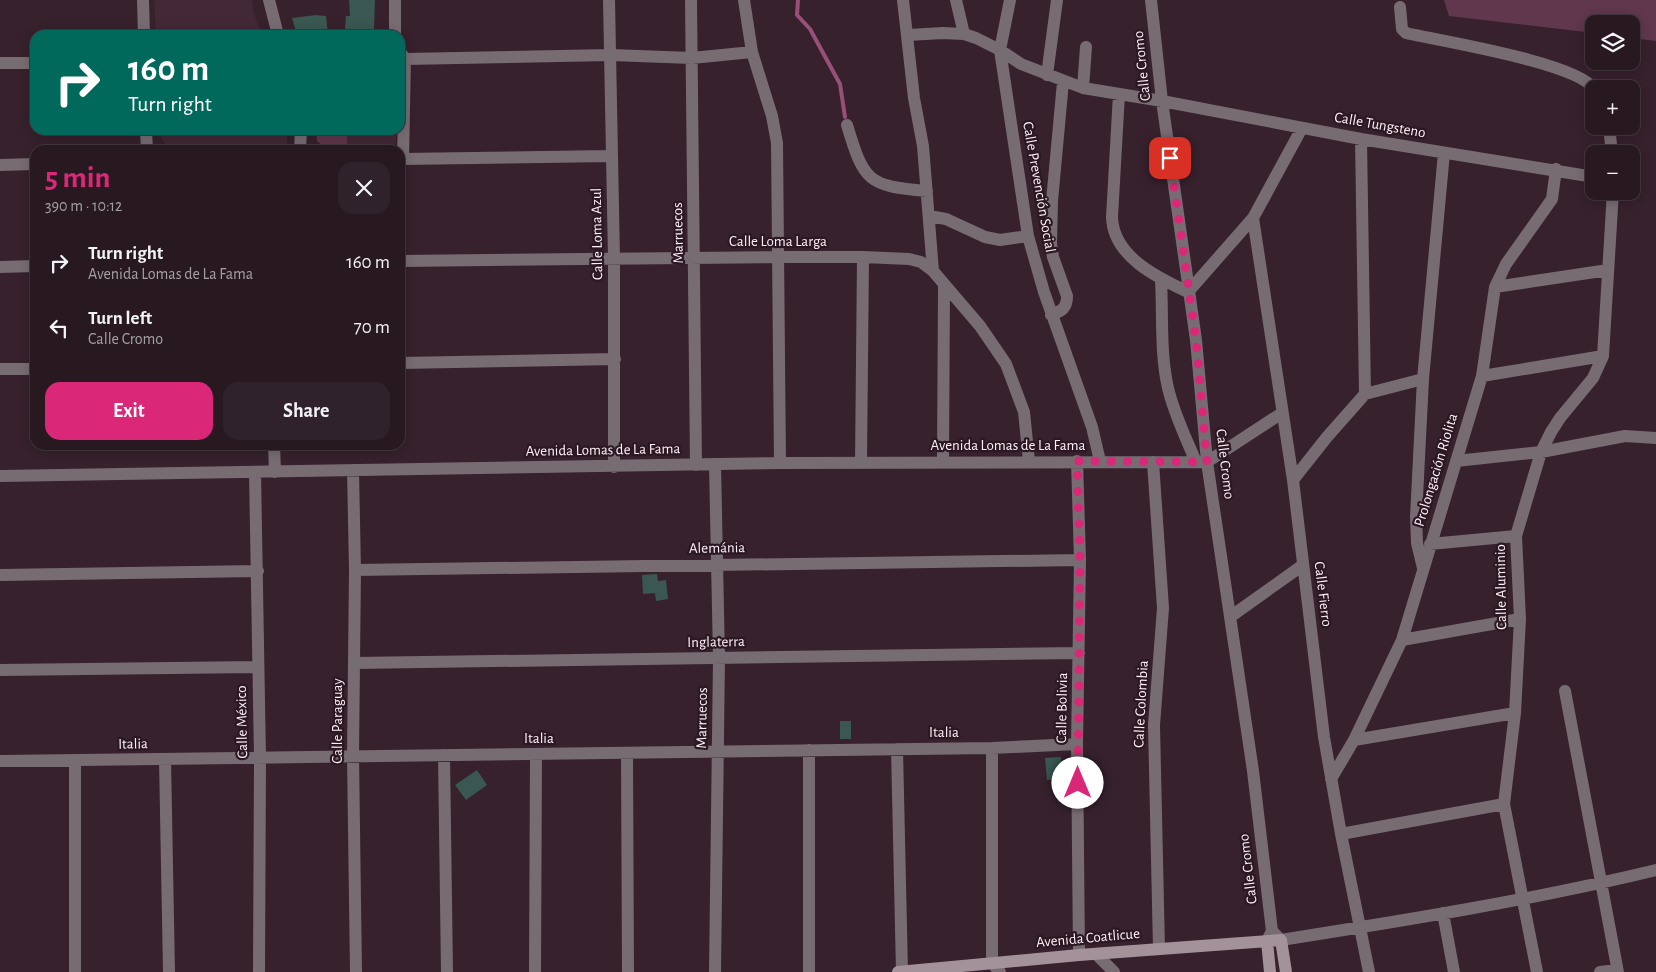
<!DOCTYPE html>
<html lang="en">
<head>
<meta charset="utf-8">
<style>
  body { margin:0; font-family:"Alegreya Sans",sans-serif; background:#30222a; color:#f1f3f6; height:100vh; display:flex; flex-direction:column; font-size:19px; white-space:nowrap }
  * { box-sizing:border-box; margin:0 }
  p { font-size:16px; color:#a5a0a5 }
  .icon { flex:none; width:28px; height:28px; fill:none; stroke:currentColor; stroke-width:2; stroke-linecap:round; stroke-linejoin:round }
  .map { position:relative; flex:1; overflow:hidden }
  .drawer { position:absolute; left:30px; top:145px; width:375px; height:305px; display:flex; flex-direction:column; background:#281921; border-radius:15px; box-shadow:0 2px 12px #0003,0 0 0 1px #44383f }
  .drawer>* { flex:none }
  .guide { position:absolute; left:30px; top:30px; width:375px; height:105px; border-radius:15px; box-shadow:0 2px 12px #0003,0 0 0 1px #44383f; background:#00695c; color:#fff; overflow:hidden }
  .fabs { position:absolute; left:1585px; top:15px; display:grid; gap:10px }
  .fabs a { display:grid; place-items:center; width:55px; height:55px; border-radius:10px; background:#281921; box-shadow:0 2px 12px #0003,0 0 0 1px #44383f; font-size:25px }
  .pin { position:absolute; display:grid; place-items:center; width:42px; height:42px; color:#fff; margin:-21px; border-radius:10px; box-shadow:0 2px 8px #0006 }
  .me { position:absolute; width:55px; margin:-28px; rotate:0deg; stroke-linejoin:round; filter:drop-shadow(0 0 4px #0008) }
  .turn { display:flex; align-items:center; gap:18px; height:105px; padding:0 15px; font-size:22px }
  .turn .icon { width:65px; height:65px; stroke-width:2.5 }
  .turn b { display:block; font-size:35px; line-height:42px }
  .round { display:grid; place-items:center; flex:none; width:52px; height:52px; border-radius:15px; background:#30222a }
  .summary { display:flex; align-items:center; justify-content:space-between; height:85px; padding:0 15px }
  h1 { font-size:30px; font-weight:700; line-height:38px; color:#db2777 }
  .action { display:flex; gap:10px; margin-top:auto; padding:10px 15px }
  .action a { flex:1; height:58px; border-radius:15px; background:#db2777; color:#fff; font-size:20px; font-weight:700; line-height:58px; text-align:center }
  .action a+a { background:#30222a; color:#f1f3f6 }
  ul { padding:0; list-style:none }
  li { display:flex; align-items:center; gap:15px; height:65px; padding:0 15px }
  li div { flex:1 }
  li b { display:block; font-size:19px }
  li em { font-style:normal }
  .map>svg:first-child { display:block }
</style>
</head>
<body>
<div class="map">
<svg width="1656" height="972" viewBox="0 0 1656 972">
  <rect width="100%" height="100%" fill="#36212c"/>
  <path fill="#432836" d="M154,0H252L254,14L262,35H156Z
    M160,130H286L288,147H167L161,138Z
    M347,130H396V142L393,148L347,149Z"/>
  <path fill="#60374d" d="M1444,0H1656V41L1631,38V24H1594V33L1449,16Z
    M316,130H347V149H327L317,141Z"/>
  <g fill="none" stroke-linecap="round" stroke-linejoin="round">
    <path stroke="#975077" stroke-width="4" d="M798,0L797,15L810,29L840,84L845,117"/>
  </g>
  <path fill="#3a5752" d="M349,0H375L374,29H345L346,16H350Z
    M316,15L326,16L328,35H297L292,18Z
    M657,574L658,581L666,580L668,599L656,601L655,593L643,594L642,575Z
    M840,721H851V739H840Z
    M1061,757L1062,779L1047,780L1045,758Z
    M477,770L487,785L466,800L455,785Z"/>
  <g fill="none" stroke-linecap="round" stroke-linejoin="round">
    <path stroke="#776c71" stroke-width="12" d="M143,0L144,35
      M269,0L278,35
      M395,0V35
      M609,0L614,259V467
      M691,0L696,465
      M744,0L752,52L772,116L777,143L780,463
      M903,0L914,98L923,146L933,271
      M956,0L964,34
      M1010,0L1000,50L1028,236L1044,292L1092,427L1100,461
      M1151,0L1162,101L1196,340L1207,462L1253,771L1272,931L1267,941
      M1400,7L1402,29L1406,33C1441,41 1578,63 1594,89
      M908,35L943,33L964,34L976,38L1000,50L1021,64L1083,88L1162,101L1361,139L1594,177
      M401,53L405,59L403,159
      M405,59L611,55L692,58L752,52
      M0,63H35
      M1047,75L1057,0
      M1083,88L1086,47
      M1119,94L1112,217C1113,256 1156,277 1188,292L1253,218L1302,128
      M847,125C864,182 868,186 927,191
      M1609,126L1612,154
      M146,130L147,150
      M300,150L301,130
      M400,159L611,156
      M0,165L35,164
      M929,216L946,219L985,237L1000,240L1028,236
      M1253,218L1293,480L1324,737L1341,834L1369,972
      M400,261L778,257H863L909,259L921,262L933,271L980,326L1006,364L1024,412L1029,461
      M0,267L35,266
      M1161,280C1163,316 1160,353 1168,388C1174,414 1186,438 1196,462
      M1495,287L1608,270
      M1051,315C1062,311 1067,308 1067,296L1053,257L1051,244L1052,201L1063,82
      M400,363L615,359
      M0,369H35
      M1482,376L1603,356
      M1365,394L1423,379
      M274,445L275,472
      M943,461L944,286
      M1077,461L1080,560L1077,744L1079,955
      M1456,461L1541,452L1625,436L1656,438
      M1153,462L1163,608L1154,725L1159,949
      M861,463L863,257
      M715,464L719,658L715,972
      M353,470L355,570L353,755L356,972
      M255,472L260,758L259,972
      M0,476L780,463L1207,462L1282,413
      M1293,480L1327,437L1365,394L1361,139
      M1430,544L1516,536
      M1423,568L1417,543L1416,517L1423,379L1444,153
      M355,570L1080,560
      M0,575L258,571
      M1230,617L1303,565
      M1402,640L1520,619
      M354,663L1079,653
      M0,670L258,667
      M1565,691L1618,972
      M1354,740L1515,713
      M992,748V963L1000,972
      M897,749L902,972
      M809,750V972
      M627,754L628,972
      M444,755L447,972
      M165,759L169,972
      M0,761L992,748L1077,744
      M75,761V972
      M1331,779L1354,740L1402,640L1482,376L1495,287L1506,264L1552,199L1556,169
      M1341,834L1504,804
      M1443,913L1454,972
      M1274,933L1281,940C1407,920 1532,900 1656,870
      M1096,954L1114,972
      M535,972L536,755
      M1537,972L1504,804L1515,713L1520,619L1516,536L1541,452L1551,432L1560,418L1593,378L1603,356L1613,191
      M1600,972L1617,970"/>
    <path stroke="#a3929a" stroke-width="12" d="M1267,941L1270,972
      M898,972L1079,955L1281,940L1286,972"/>
  </g>
  <g fill="none" stroke-linecap="round" stroke-linejoin="round">
    <path stroke="#db2777" stroke-width="9" stroke-dasharray="0 16.2" d="M1078,783L1080,560L1077,461L1207,462L1196,340L1170,158"/>
  </g>
  <g text-anchor="middle" dominant-baseline="central" stroke-width="4.5" stroke-linejoin="round" paint-order="stroke">
    <g font-size="15" fill="#fff0f7" stroke="#2b1822">
      <text transform="translate(1142 66) rotate(-96)">Calle Cromo</text>
      <text transform="translate(1380 125) rotate(10)">Calle Tungsteno</text>
      <text transform="translate(1039 187) rotate(80)">Calle Prevención Social</text>
      <text transform="translate(678 233) rotate(-91)">Marruecos</text>
      <text transform="translate(597 234) rotate(-91)">Calle Loma Azul</text>
      <text x="778" y="241">Calle Loma Larga</text>
      <text x="1008" y="445">Avenida Lomas de La Fama</text>
      <text transform="translate(603 450) rotate(-1)">Avenida Lomas de La Fama</text>
      <text transform="translate(1225 464) rotate(83)">Calle Cromo</text>
      <text transform="translate(1436 470) rotate(-73)">Prolongación Riolita</text>
      <text transform="translate(717 548) rotate(-1)">Alemánia</text>
      <text transform="translate(1501 587) rotate(-91)">Calle Aluminio</text>
      <text transform="translate(1323 594) rotate(83)">Calle Fierro</text>
      <text transform="translate(716 642) rotate(-1)">Inglaterra</text>
      <text transform="translate(1141 704) rotate(-87)">Calle Colombia</text>
      <text transform="translate(1062 708) rotate(-89)">Calle Bolivia</text>
      <text transform="translate(702 718) rotate(-89)">Marruecos</text>
      <text transform="translate(337 721) rotate(-90)">Calle Paraguay</text>
      <text transform="translate(242 722) rotate(-91)">Calle México</text>
      <text x="944" y="732">Italia</text>
      <text x="539" y="738">Italia</text>
      <text transform="translate(133 744) rotate(-1)">Italia</text>
      <text transform="translate(1248 869) rotate(-97)">Calle Cromo</text>
      <text transform="translate(1088 938) rotate(-5)">Avenida Coatlicue</text>
    </g>
  </g>
</svg>
<div class="fabs">
<a><svg class="icon" aria-label="layers" viewBox="0 0 24 24"><path d="M12 4l9 5-9 5-9-5zM3 14l9 5 9-5"/></svg></a>
<a>+</a>
<a>−</a>
</div>
<div class="pin" style="left:1170px;top:158px;background:#d93025"><svg class="icon" aria-label="arrive" viewBox="0 0 24 24"><path d="M6 21V4h12l-3 4 3 4H6"/></svg></div>
<svg class="me" style="left:1078px;top:783px" viewBox="-20 -20 40 40"><circle r="19" fill="#fff"/><path d="M0-13L10 11 0 6-10 11z" fill="#db2777"/></svg>
<div class="guide">
<div class="turn"><svg class="icon" aria-label="right" viewBox="0 0 24 24"><path d="M7 20v-9h11M14 6l5 5-5 5"/></svg><div><b>160 m</b>Turn right</div></div>
</div>
<section class="drawer">
<div class="summary"><div><h1>5 min</h1><p>390 m · 10:12</p></div><a class="round"><svg class="icon" aria-label="close" viewBox="0 0 24 24"><path d="M6 6l12 12M18 6L6 18"/></svg></a></div>
<ul>
<li><svg class="icon" aria-label="right" viewBox="0 0 24 24"><path d="M7 20v-9h11M14 6l5 5-5 5"/></svg><div><b>Turn right</b><p>Avenida Lomas de La Fama</p></div><em>160 m</em></li>
<li><svg class="icon" aria-label="left" viewBox="0 0 24 24"><path d="M17 20v-9H6M10 6l-5 5 5 5"/></svg><div><b>Turn left</b><p>Calle Cromo</p></div><em>70 m</em></li>
</ul>
<div class="action"><a>Exit</a><a>Share</a></div>
</section>
</div>
</body>
</html>
